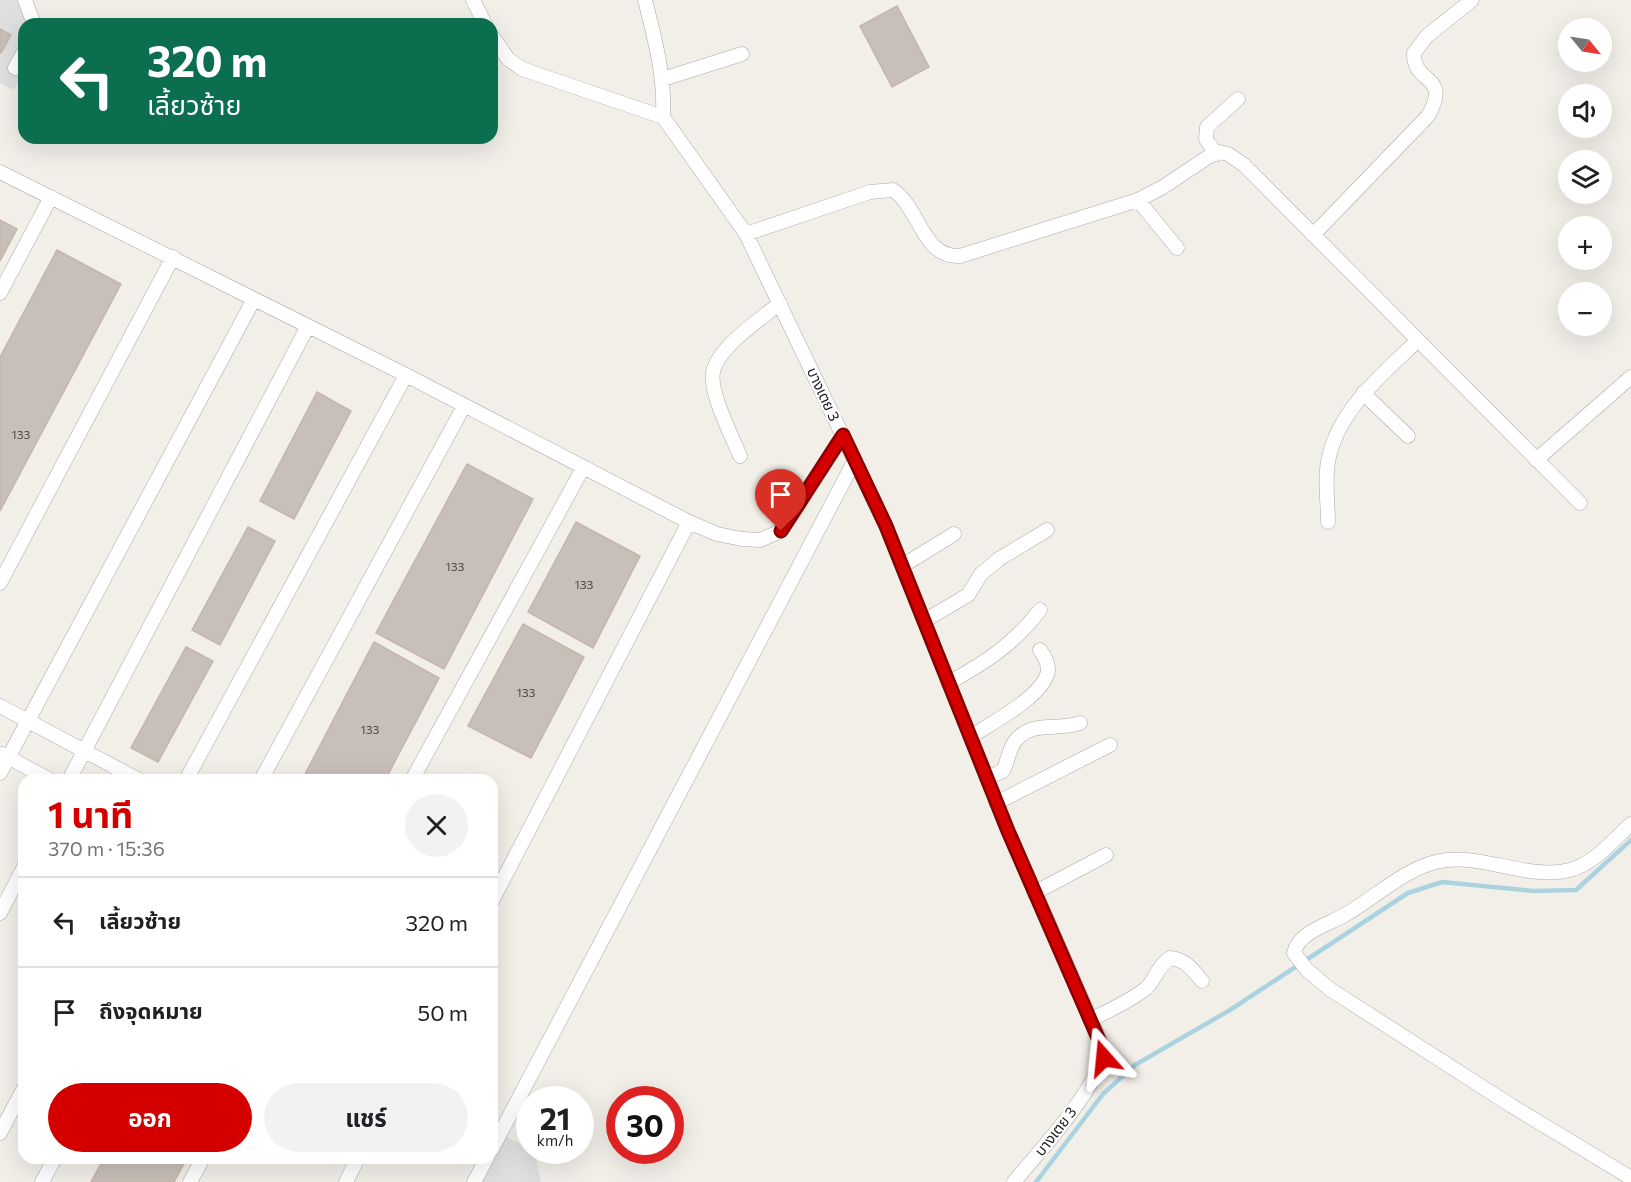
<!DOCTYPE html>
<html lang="th">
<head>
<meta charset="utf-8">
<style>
  body { margin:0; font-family:Commissioner,"Noto Sans Thai",sans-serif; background:#f2f2f2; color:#202124; height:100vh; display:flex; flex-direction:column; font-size:22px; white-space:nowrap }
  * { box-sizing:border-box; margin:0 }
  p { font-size:20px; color:#757577 }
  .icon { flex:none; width:33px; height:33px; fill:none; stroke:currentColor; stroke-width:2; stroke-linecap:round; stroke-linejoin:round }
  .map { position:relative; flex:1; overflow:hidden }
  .sheet { position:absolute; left:18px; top:774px; width:480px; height:390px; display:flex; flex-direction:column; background:#fff; border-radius:18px; box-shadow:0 6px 24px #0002 }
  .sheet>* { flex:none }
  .guide { position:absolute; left:18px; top:18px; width:480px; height:126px; border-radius:18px; box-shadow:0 6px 24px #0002; background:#0b6e4f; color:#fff; overflow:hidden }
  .needle { width:39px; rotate:120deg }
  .fabs { position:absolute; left:1558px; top:18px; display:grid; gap:12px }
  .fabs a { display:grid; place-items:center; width:54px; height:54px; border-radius:50%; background:#fff; box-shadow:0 6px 24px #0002; font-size:30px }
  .speed { position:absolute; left:516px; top:1086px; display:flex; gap:12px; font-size:30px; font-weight:700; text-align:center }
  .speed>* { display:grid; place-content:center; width:78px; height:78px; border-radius:50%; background:#fff; box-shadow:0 6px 24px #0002; line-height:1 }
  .speed small { font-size:15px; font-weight:400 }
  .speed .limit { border:9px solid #d22; background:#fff; color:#111 }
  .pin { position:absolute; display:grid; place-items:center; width:51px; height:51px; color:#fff; margin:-62px -26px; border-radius:50% 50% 50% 0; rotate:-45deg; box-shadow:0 0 6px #0007 }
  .pin .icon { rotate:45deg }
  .me { position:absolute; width:66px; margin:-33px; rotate:342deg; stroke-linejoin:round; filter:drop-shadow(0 0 4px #0008) }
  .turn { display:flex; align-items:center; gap:21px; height:126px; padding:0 30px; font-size:27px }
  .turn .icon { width:78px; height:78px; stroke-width:2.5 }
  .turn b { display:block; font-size:42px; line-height:51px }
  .round { display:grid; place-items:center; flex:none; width:63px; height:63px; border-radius:32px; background:#f2f2f2 }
  .summary { display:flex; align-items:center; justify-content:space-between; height:102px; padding:0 30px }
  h1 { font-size:36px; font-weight:700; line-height:45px; color:#d40000 }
  .button { display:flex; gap:12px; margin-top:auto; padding:12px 30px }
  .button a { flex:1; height:69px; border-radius:36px; background:#d40000; color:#fff; font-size:24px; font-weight:700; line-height:69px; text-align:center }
  .button a+a { background:#f2f2f2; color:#202124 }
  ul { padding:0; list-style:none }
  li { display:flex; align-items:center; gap:18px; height:90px; padding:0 30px; border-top:2px solid #e0e0e0 }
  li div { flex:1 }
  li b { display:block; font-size:22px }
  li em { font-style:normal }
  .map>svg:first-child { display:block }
</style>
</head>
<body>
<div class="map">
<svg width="1631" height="1182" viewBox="0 0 1631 1182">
  <rect width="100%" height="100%" fill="#f2efe9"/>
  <path fill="#e0dfdf" d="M0,0H32L41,24H24V70L14,90L0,83Z
    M504,1135L534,1151L541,1182H480Z"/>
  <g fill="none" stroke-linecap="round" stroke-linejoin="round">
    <path stroke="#aad3df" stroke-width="4.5" d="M1036,1182L1103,1094L1135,1065L1230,1010L1408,893L1442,882L1533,891L1576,890L1631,840"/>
  </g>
  <path fill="#c7bfb8" stroke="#c4b6ab" stroke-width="1.5" d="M897,6L929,67L892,87L860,26Z
    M0,29L11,35L1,53L0,52Z
    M0,220L17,229L0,261Z
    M57,250L121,284L0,511V357Z
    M317,392L351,411L294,519L260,501Z
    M467,464L533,499L444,669L376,633Z
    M576,522L640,556L593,648L528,612Z
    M248,527L275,541L220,645L192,630Z
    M523,624L584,657L531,758L468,726Z
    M374,642L439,678L385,780H302Z
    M186,647L213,661L158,762L131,748Z
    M104,1158H187L174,1182H91Z"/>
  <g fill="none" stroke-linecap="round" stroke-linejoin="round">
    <defs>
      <path id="minor" d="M25,0L34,24
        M473,0L485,24
        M645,0C655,40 665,76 663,117
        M492,36L508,59L522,69L663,117L746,234L886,526L1008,831L1103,1047C1107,1079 1036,1155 1014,1182
        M15,68L24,52
        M663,79L742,54
        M1216,154L1206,139L1207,127L1238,99
        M0,172L406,375L689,522L717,534L742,539L760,540L781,531L843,435
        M1138,200L1177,248
        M746,234L870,192L893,190C920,208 922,258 960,256L1138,200L1163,187L1208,157L1219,152L1228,154L1244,165L1580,503
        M1313,235L1428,116C1452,74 1413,85 1414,53L1427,36L1472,0
        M0,293L51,197
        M1363,393L1408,436
        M740,456C732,436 709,392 713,372C718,347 761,319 780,303
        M1536,460L1631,377
        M1328,522C1328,502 1324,477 1329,457C1340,408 1384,373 1418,340
        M902,566L954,534
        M0,583L173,257
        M924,621L968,595L981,574L999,559L1047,530
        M948,683C985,663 1014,644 1040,610
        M0,706L139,780
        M970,737C990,724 1044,696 1048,671C1049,663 1044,656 1040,650
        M2,754L50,780
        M0,773L254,299
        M986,778L1003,771C1008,761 1009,748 1016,740C1033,720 1059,731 1080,723
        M69,780L308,326
        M186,780L406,375
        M261,780L464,406
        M412,780L583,468
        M996,803L1110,745
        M1631,824C1613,840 1594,864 1570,870C1530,880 1487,856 1447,860C1408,864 1376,898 1343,916C1326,925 1298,933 1294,953L1307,970L1331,990L1512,1106L1631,1178
        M1034,893L1106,855
        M492,901L689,522
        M0,913L24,867
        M1090,1020C1108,1011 1128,1002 1144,990C1156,981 1156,967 1170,958C1185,959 1193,970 1202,981
        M0,1133L24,1088
        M492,1149L855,460
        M42,1182L55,1158
        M190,1182L203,1158
        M346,1182L358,1158
        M474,1182L487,1158"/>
    </defs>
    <use href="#minor" stroke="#a9a9a9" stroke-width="15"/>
    <use href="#minor" stroke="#fff" stroke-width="14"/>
  </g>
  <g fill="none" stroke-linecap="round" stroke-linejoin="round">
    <defs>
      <path id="route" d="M781,531L843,435L886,526L1008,831L1102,1047L1104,1058"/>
    </defs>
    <use href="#route" stroke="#8a0000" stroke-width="15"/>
    <use href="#route" stroke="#d40000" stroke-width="10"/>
  </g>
  <g text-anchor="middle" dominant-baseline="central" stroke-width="4.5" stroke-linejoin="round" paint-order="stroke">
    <g font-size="12" fill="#4b4948">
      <text x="21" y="434">133</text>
      <text x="455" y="566">133</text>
      <text x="584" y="584">133</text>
      <text x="526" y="692">133</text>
      <text x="370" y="729">133</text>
    </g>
    <g font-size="15" fill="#222" stroke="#fff">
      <text transform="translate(824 394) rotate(65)">บางเตย 3</text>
      <text transform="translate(1055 1131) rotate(-52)">บางเตย 3</text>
    </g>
  </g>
</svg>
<div class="fabs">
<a><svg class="needle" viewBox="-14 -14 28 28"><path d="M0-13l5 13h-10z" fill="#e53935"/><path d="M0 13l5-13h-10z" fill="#757577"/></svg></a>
<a><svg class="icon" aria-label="sound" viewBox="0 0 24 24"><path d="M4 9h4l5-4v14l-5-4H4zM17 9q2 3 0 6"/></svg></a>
<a><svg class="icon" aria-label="layers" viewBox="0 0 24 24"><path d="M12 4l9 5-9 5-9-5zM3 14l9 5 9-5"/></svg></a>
<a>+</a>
<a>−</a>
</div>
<div class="speed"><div>21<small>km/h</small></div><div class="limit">30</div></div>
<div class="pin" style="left:781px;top:531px;background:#d93025"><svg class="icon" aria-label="arrive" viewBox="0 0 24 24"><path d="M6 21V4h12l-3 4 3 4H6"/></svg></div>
<svg class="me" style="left:1104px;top:1058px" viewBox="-20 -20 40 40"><path d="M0-17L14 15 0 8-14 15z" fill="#d40000" stroke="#fff" stroke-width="4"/></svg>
<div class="guide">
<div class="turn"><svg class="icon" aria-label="left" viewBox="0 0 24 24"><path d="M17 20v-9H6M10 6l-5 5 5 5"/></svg><div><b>320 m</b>เลี้ยวซ้าย</div></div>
</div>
<section class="sheet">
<div class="summary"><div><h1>1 นาที</h1><p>370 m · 15:36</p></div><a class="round"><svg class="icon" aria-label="close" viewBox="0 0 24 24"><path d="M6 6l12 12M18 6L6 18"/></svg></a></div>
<ul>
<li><svg class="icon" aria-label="left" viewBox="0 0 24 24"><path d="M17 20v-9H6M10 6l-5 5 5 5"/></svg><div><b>เลี้ยวซ้าย</b></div><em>320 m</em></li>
<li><svg class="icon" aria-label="arrive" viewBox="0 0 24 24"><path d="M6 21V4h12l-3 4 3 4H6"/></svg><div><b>ถึงจุดหมาย</b></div><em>50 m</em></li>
</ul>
<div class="button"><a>ออก</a><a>แชร์</a></div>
</section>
</div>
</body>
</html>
